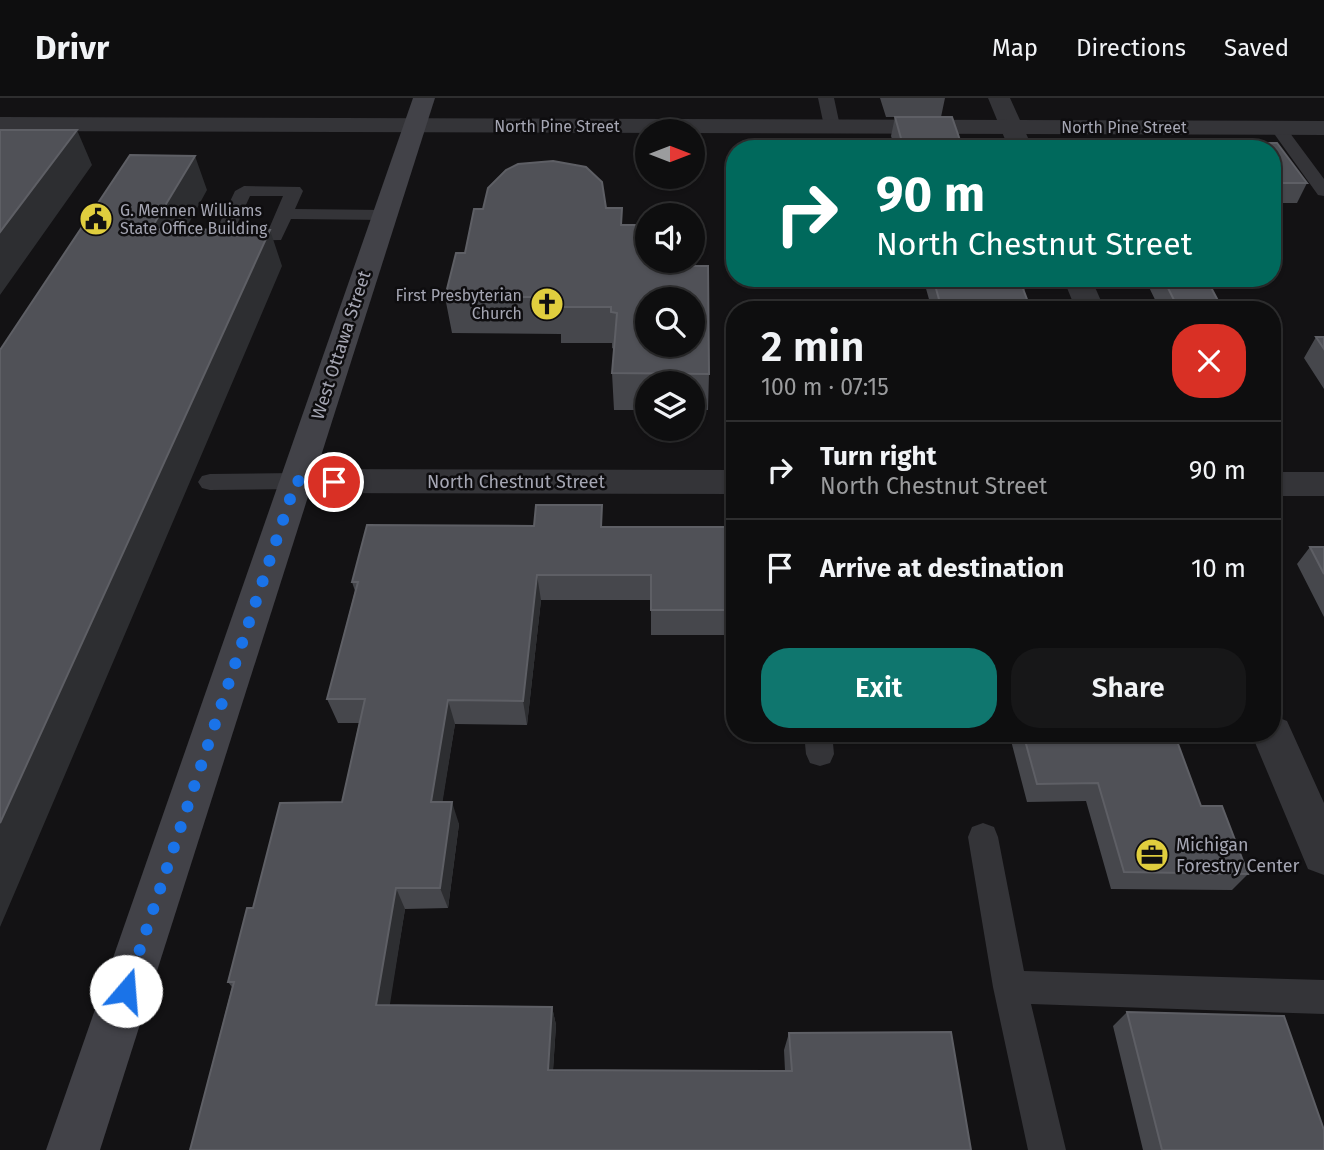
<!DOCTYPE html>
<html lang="en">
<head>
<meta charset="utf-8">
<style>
  body { margin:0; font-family:"Fira Sans",sans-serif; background:#171718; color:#f1f3f6; height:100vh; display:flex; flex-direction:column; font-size:26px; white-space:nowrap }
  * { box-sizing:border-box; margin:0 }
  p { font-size:23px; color:#9b9c9e }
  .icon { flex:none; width:38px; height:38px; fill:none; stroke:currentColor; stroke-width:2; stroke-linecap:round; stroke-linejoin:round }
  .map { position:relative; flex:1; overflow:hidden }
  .drawer { position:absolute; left:726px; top:203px; width:555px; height:441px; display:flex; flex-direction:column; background:#0e0e0f; border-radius:28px; box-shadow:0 2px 5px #0004,0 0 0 2px #2e2e2f }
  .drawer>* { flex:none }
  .banner { position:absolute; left:726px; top:42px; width:555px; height:147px; border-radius:28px; box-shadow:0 2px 5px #0004,0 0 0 2px #2e2e2f; background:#00695c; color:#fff; overflow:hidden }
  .needle { width:46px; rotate:90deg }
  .buttons { position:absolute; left:635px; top:21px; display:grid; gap:14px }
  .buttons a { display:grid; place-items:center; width:70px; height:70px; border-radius:50%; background:#0e0e0f; box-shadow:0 2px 5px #0004,0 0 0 2px #2e2e2f; font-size:35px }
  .pin { position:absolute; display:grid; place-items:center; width:60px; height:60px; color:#fff; margin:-30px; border:4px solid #fff; border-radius:50%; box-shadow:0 2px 7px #0007 }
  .me { position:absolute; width:77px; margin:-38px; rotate:18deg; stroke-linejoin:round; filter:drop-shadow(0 0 5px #0008) }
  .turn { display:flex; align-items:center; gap:24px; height:147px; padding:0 35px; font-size:32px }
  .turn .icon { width:91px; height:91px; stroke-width:2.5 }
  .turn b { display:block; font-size:49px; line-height:60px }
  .round { display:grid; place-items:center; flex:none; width:74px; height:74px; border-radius:28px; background:#171718 }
  .overview { display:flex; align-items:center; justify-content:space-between; height:119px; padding:0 35px }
  h1 { font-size:42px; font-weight:600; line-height:52px }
  .button { display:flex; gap:14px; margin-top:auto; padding:14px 35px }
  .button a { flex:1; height:80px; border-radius:28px; background:#0f766e; color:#fff; font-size:28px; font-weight:600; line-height:80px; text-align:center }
  .button a+a { background:#171718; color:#f1f3f6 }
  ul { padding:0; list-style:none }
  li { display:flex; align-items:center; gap:21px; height:98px; padding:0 35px; border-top:2px solid #2e2e2f }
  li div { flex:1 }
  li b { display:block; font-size:26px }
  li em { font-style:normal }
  header { display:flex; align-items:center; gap:42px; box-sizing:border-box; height:98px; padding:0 35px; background:#0e0e0f; border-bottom:2px solid #2e2e2f }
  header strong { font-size:33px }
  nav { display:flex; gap:38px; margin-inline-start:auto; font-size:24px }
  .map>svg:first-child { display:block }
</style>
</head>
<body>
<header>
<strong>Drivr</strong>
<nav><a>Map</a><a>Directions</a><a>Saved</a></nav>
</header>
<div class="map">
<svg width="1324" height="1052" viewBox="0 0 1324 1052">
  <rect width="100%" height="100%" fill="#131214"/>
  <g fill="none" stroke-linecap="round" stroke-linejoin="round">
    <path fill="#343438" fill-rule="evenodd" d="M818,0H834L840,28L838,31H826L824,28Z
      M1278,25L1284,27L1324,81V98L1318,97L1270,30Z
      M244,88L300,89L303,93L295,111L385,112L394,117L385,122L291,121L281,142L216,143L213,139L235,93ZM250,98H283L268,133H234Z
      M296,375L304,377L308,383L304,389L296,391L210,392L202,390L198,384L202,378L210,376Z
      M804,635H832L834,656L830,665L820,668L810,665L806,656Z
      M983,725L994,729L998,739L1024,873L1324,882V916L1031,906L1066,1052H1028L993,889L968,739L972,729Z"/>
    <path fill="#343438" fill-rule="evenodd" d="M988,0H1010L1033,51H1009Z
      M1063,180H1091L1105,212H1076Z
      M296,371L735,372V396L296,395L284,391L279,383L284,375Z
      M1272,374H1324V398H1272Z
      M1272,617L1287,623L1324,705V777L1308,771L1251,635H1272Z"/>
    <path fill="#343438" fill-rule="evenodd" d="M0,19L1324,23V37L0,33Z"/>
    <path fill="#424248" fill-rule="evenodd" d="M413,0H435L100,1052H46Z"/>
  </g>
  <path fill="#46474c" d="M880,0H945L941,19L963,51H895L891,38L895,19H886Z
    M1189,45H1277L1307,85L1297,105H1272V51H1187Z
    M606,110L623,127L709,276L708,312H693V285H648V312H614L612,275L614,251L612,250V245H561V236L452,235L445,199L465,155Z
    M923,180H1028L1024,193L1031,212H932Z
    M1147,180H1206L1223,212H1160L1146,183Z
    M1316,239H1324V291L1304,260Z
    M604,429L731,512L729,537H651V502H541L527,627L455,626L442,704L459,726L448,810L405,811L389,907L552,909L556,927L553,972L785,973L784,952L789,935L971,1052H190L232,889L228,884L253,810L342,704L359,625H338L327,601L355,493L352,484Z
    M1310,449H1324V519L1297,466Z
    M1009,635H1174L1201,708L1248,776L1232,792L1111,791L1086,703L1027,704Z
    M1127,914L1324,1052H1143L1113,928Z"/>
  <path fill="#2d2e31" d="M77,32L92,67L0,197V134Z
    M195,58L207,92L166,167L151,131Z
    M270,132L282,168L0,829V725Z
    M537,477L541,502L527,627L523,603Z
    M448,602L455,626L439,726L431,704Z
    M452,704L459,726L448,810L440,790Z
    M396,790L405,811L387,925L376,907Z
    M552,909L556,927L552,987L548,972Z"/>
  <path fill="#505157" stroke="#5e5f65" stroke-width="2" fill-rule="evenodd" d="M895,19H952L963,51H904Z
    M0,32H77L0,134Z
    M1189,45H1277L1307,85H1272V51H1192Z
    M130,57L195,58L151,131L270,132L0,725V252Z
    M553,63L586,69L602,84L606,110H622L621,127H648V163H693V168H708L709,276L612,275L617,215L611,214V209H558L559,199H445L456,155H465L474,111H483L488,90L506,72L518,66ZM648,201H693V247H648Z
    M933,180H1019L1031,212H942Z
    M1163,180H1206L1223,212H1186L1183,206H1176Z
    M1316,239H1324V251Z
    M536,407H602L601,429H726L731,512H651V477H537L523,603L448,602L431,704H452L440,790H396L376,907L552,909L548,972L792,973L789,935L951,934L971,1052H190L234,884H228L247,810H253L280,705L342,704L365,601H327L358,484H352L367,427L534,428Z
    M1310,449H1324V476Z
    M1023,635H1174L1201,708H1222L1248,776L1124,774L1098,685L1037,686Z
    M1127,914L1284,918L1324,1032V1052H1162Z"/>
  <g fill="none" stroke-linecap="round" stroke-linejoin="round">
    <path stroke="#1a73e8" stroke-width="12" stroke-dasharray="0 21.6" d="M126,893L296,383L334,384"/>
  </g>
  <defs>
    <symbol id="civic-disc" viewBox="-11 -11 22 22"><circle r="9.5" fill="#e0ce3e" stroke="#0e0d0f"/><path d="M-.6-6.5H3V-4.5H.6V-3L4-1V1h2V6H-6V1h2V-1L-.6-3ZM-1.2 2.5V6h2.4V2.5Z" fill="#111"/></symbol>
    <symbol id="church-disc" viewBox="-11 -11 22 22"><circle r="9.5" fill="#e0ce3e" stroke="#0e0d0f"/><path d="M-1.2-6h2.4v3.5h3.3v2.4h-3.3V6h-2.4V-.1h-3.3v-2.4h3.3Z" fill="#111"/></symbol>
    <symbol id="office-disc" viewBox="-11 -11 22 22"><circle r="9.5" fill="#e0ce3e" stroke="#0e0d0f"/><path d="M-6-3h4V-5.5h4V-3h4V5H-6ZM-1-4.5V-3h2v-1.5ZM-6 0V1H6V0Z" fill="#111"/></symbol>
  </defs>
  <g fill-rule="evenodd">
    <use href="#civic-disc" x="77" y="102" width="38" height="38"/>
    <use href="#church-disc" x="528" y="187" width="38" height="38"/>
    <use href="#office-disc" x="1133" y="738" width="38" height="38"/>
  </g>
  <g text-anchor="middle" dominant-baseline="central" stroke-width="5" stroke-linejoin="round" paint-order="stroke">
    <g font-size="16" fill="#a5a6b3" stroke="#0e0d0f">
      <text x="557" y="28">North Pine Street</text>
      <text x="1124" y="29">North Pine Street</text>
    </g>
    <g font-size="16" fill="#a5a6b3" stroke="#0e0d0f" text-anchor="start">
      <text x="120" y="112">G. Mennen Williams<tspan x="120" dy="18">State Office Building</tspan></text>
      <text x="522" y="197" text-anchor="end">First Presbyterian<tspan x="522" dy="18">Church</tspan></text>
    </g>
    <g font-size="18" fill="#a5a6b3" stroke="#0e0d0f">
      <text transform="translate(341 247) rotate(-72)">West Ottawa Street</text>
      <text x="516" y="384">North Chestnut Street</text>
    </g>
    <g font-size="18" fill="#a5a6b3" stroke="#0e0d0f" text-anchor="start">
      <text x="1176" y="747">Michigan<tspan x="1176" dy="21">Forestry Center</tspan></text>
    </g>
  </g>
</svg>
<div class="buttons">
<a><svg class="needle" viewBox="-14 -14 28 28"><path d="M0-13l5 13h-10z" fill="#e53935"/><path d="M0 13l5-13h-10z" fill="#9b9c9e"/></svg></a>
<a><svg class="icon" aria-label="sound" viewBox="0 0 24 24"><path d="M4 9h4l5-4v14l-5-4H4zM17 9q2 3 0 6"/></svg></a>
<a><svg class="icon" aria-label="search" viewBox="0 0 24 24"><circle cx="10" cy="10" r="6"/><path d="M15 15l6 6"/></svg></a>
<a><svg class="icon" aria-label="layers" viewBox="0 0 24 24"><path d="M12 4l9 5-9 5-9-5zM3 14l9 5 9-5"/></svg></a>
</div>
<div class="pin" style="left:334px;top:384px;background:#d93025"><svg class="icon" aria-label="arrive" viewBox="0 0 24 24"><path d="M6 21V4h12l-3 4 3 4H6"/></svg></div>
<svg class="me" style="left:126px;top:893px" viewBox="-20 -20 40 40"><circle r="19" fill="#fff"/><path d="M0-13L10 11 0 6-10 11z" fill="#1a73e8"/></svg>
<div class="banner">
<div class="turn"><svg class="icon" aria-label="right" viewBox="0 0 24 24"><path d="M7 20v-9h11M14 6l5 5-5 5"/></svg><div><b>90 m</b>North Chestnut Street</div></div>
</div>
<section class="drawer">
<div class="overview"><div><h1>2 min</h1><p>100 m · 07:15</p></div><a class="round" style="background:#d93025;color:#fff"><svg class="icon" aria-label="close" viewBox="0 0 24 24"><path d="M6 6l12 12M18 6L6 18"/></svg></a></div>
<ul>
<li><svg class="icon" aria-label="right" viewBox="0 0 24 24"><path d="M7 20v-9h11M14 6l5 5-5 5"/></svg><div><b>Turn right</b><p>North Chestnut Street</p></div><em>90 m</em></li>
<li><svg class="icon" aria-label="arrive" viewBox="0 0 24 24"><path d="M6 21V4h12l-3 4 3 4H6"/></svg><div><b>Arrive at destination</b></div><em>10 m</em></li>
</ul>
<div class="button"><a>Exit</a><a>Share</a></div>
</section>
</div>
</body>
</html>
